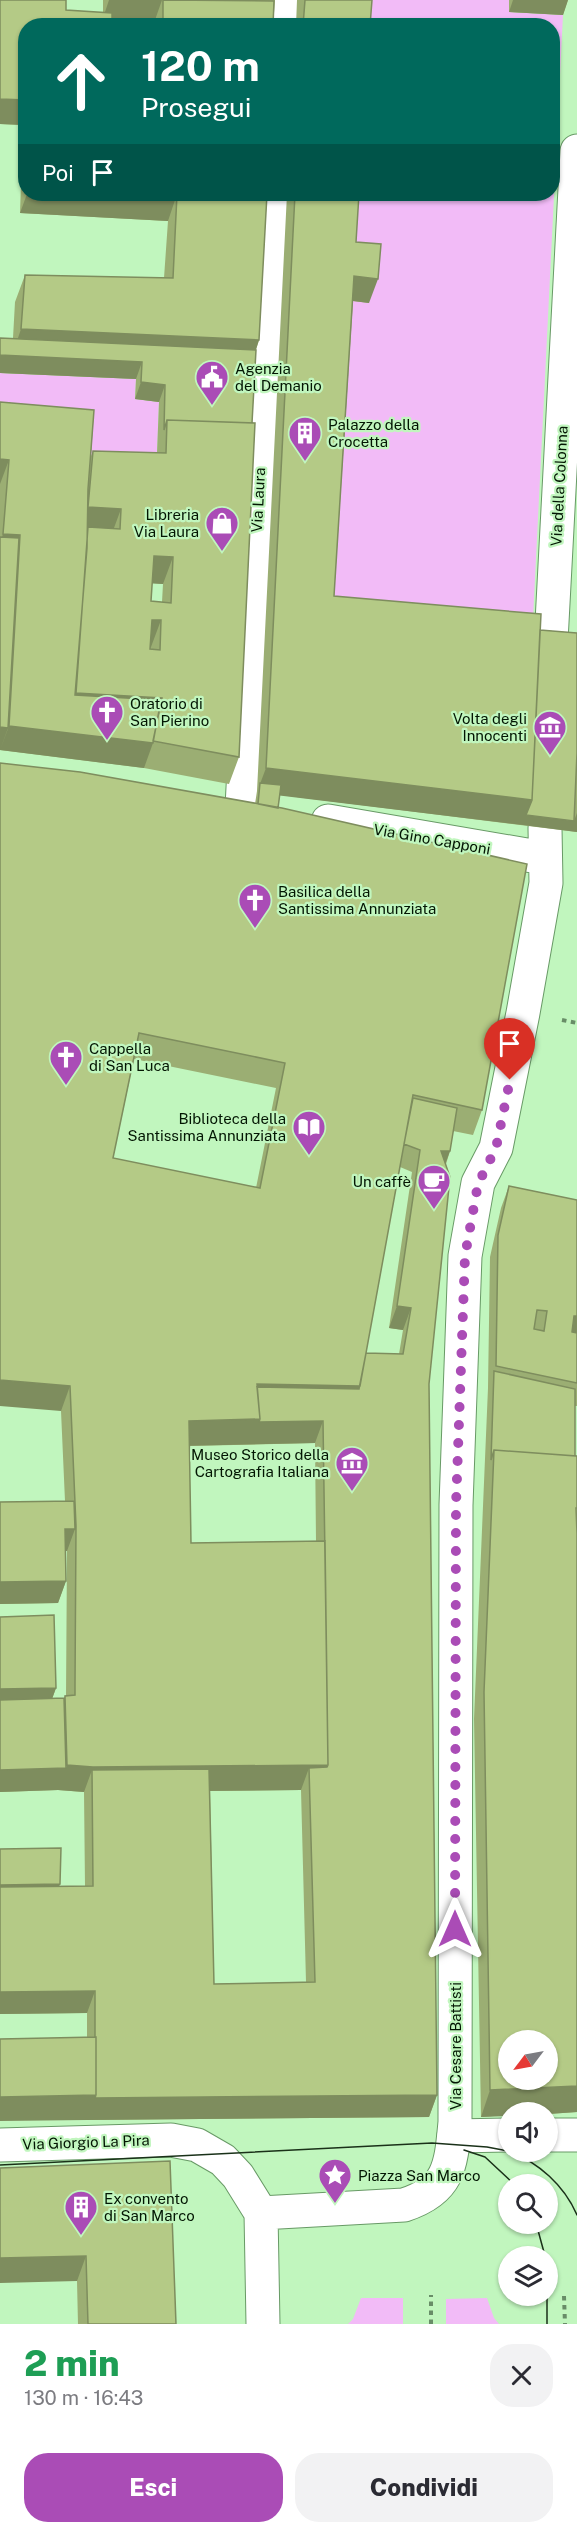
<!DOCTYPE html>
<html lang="it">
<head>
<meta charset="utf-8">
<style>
  body { margin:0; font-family:"Public Sans",sans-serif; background:#f2f2f3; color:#2b2b33; height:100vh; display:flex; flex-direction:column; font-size:22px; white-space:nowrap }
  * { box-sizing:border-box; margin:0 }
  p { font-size:20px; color:#7c7c81 }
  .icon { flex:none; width:33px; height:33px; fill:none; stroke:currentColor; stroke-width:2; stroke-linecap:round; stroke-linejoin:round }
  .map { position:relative; height:2324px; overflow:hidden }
  .sheet { display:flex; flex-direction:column; background:#fff; flex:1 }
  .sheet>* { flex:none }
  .top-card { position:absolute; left:18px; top:18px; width:542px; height:183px; border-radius:24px; box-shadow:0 2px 4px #0004; background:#00695c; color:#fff; overflow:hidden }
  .needle { width:39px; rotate:238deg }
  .buttons { position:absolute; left:498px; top:2030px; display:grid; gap:12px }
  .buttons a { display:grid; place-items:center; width:60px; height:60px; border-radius:50%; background:#fff; box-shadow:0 2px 4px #0004; font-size:30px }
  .pin { position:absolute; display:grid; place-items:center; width:51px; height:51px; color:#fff; margin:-62px -26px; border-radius:50% 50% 50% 0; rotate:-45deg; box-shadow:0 0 6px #0007 }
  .pin .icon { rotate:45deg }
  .me { position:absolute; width:66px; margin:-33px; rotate:0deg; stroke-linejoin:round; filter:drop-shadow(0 0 4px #0008) }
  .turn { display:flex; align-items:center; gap:21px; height:126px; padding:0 24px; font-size:27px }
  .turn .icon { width:78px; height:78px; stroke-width:2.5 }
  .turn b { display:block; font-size:42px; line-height:51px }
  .then { display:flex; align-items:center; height:57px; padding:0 24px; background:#0003; gap:12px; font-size:22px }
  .round { display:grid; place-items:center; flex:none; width:63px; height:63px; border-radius:24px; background:#f2f2f3 }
  .summary { display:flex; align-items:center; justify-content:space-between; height:102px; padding:0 24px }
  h1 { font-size:36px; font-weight:800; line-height:45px; color:#1e9e55 }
  .action { display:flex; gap:12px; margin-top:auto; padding:12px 24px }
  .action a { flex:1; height:69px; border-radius:24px; background:#aa4cb6; color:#fff; font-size:24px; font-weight:800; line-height:69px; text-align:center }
  .action a+a { background:#f2f2f3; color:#2b2b33 }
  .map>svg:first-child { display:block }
</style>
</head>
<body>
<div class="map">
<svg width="577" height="2324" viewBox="0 0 577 2324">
  <rect width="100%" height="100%" fill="#c1f6be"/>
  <path fill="#f2bbf7" d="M364,0H509V12L563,15L532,639L325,621L352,194H552V26L363,25Z
    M0,373L136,379L135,399L159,402L156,480L0,428Z
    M361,2298H403V2324H348L353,2319Z
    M487,2298L494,2318L499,2324H446V2299Z"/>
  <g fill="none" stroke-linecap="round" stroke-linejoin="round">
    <defs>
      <path id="pedestrian" d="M282,26L284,0
        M242,807L274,194
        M548,2135H577
        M454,2136L508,2135"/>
      <path id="minor" d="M551,641L577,151
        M328,821L544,858
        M0,2145L171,2140L197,2145L223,2160L238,2176L261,2213L263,2324
        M261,2213L404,2205C450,2190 451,2165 455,2122L456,1505L465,1256L478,1183L496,1148L523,1013L546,883L545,828"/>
    </defs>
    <use href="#pedestrian" stroke="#689a66" stroke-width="35"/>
    <use href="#minor" stroke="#689a66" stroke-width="35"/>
    <path stroke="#688d67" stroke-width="4" stroke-dasharray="4.5 4.5" stroke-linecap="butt" d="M562,1020L577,1023
      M564,2296L565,2324
      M431,2324V2295"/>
    <use href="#pedestrian" stroke="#fff" stroke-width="33"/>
    <use href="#minor" stroke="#fff" stroke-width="33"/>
    <path stroke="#1a3119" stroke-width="1.5" d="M464,2150L485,2157L514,2184
      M509,2151C539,2163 564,2185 577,2215
      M0,2165L432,2143L487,2147L508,2151
      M536,2223L545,2256
      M547,2295V2324"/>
  </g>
  <path fill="#9bae73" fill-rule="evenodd" d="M0,0H66V10L103,13V0H275L273,26H155V20L112,18V26H26V194H267L259,340L256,350L252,423H255L239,757L229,784L144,768L0,750V402L94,410L91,456L93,451L157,453L159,402L135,399L136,379L0,373V338H13L15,302L25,275L164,278L168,221L20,213L23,125L0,124ZM152,583L163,584L162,602L151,601Z
    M297,0H372L370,26H296Z
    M509,0H568L563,15L509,12Z
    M287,194H359L356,242L369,303L353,301L334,596L540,630L577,633V832L280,795L278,808L482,1110L473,1135L453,1131L450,1151L446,1164L429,1384L437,2095L429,2117L87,2120V2013L0,2014V1849L60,1884L59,1886H85L84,1792L58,1790L0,1792V1617L56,1688L52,1699L64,1698L65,1696H66L67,1551H66V1581L58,1603L0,1604V1502L65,1501L61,1411L0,763L255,804L257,791ZM134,1059L276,1088L256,1188L113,1158ZM400,1167L412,1172L389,1328L403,1330L399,1354L366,1353ZM315,1443L316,1541L191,1543L189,1446ZM301,1790L306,1982L214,1984L210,1791Z
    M509,1186L577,1200V1406H575V1456H577V2112L548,2114V2112L481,2117L474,1719L488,1388L490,1257L501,1208Z
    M0,2168L176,2324H78L77,2281Z"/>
  <path fill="#7e8d5e" d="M109,0H162L155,20L103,18Z
    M513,0H568L563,15L509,12Z
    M0,99L26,100V119L23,125L0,124Z
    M27,194H177L168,221L20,213Z
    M354,276L378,279L369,303L345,300Z
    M21,329L259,340L250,367L142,362L136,379L0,373V355L12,356Z
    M141,382L165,385L159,402L135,399Z
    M0,459L9,460L0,484Z
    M88,507L121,509L111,536L88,527L86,534H78Z
    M3,534L20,535L11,560L0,543Z
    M154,556L173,557L163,584L144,583Z
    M152,620H161L151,647H143Z
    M76,693L162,698L152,725L66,720Z
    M9,726L153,743L144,768L0,750Z
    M0,727L8,728L0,750Z
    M266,768L532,800L523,825L259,793L260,784Z
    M577,813V832L523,825L526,815L574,821Z
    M441,1151H450L442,1173Z
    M397,1306L411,1308L403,1330L389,1328Z
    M574,1316H577V1339L566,1338Z
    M0,1380L70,1386L61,1411L0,1406Z
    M257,1384L360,1386L351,1411L258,1409Z
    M260,1419L323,1421L315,1443L180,1446L189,1421Z
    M65,1529H75L67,1551H57Z
    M66,1581L58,1603L0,1604V1582Z
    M56,1688L48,1710L0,1711V1689Z
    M67,1765H328L319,1789L309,1768L301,1790L92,1792V1770L84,1792L58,1790L0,1792V1770L66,1768Z
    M60,1884L51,1909H0V1885Z
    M95,1991L87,2013L0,2014V1992Z
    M577,2086V2112L548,2114V2112H508V2116L481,2117L490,2090Z
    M96,2095H437L429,2117L87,2120L0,2121V2097Z
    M86,2256L77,2281L0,2283V2258Z"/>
  <path fill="#b4ca86" stroke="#7e8d5e" stroke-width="1.5" fill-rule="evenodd" d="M0,0H66V10L112,13V26H26V100L0,99Z
    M163,0L274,1L273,26H163Z
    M305,0H372L370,26H303Z
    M173,194H267L259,340L21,329L25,275L173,278L177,194Z
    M295,194H359L356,242L381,244L378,279L354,276L334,596L541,614L532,800L266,768Z
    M0,338L256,350L252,423L167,420L164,430L165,385L141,382L142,362L0,355Z
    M0,402L94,410L88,489L87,548L75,695L161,700L153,743L9,726L20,535L3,534L9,460L0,459Z
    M167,420L255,423L239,757L153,741L162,698L76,693L88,527L120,529L121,509L88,507L93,451L166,453ZM154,556L173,557L171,603L151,601ZM152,620H161L160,650L150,649Z
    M0,537L19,538L8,728L0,727Z
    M540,630L577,633V753L574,821L526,815L532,800Z
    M0,763L80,772L282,808L527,864L482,1110L413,1095L360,1386L257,1384L260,1419L189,1421L191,1543L325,1541L328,1765L93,1767L67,1765L65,1696L75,1695V1684L76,1526L70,1386L0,1380ZM139,1033L285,1063L260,1188L113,1158Z
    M260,783L281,785L278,808L258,804Z
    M413,1098L457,1108L450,1151H441L450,1177L429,1384L437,2095L95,2098L96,2095V2037H95V1991L0,1992V1887L93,1886L92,1770L209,1769L214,1984L315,1982L309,1768L327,1767L328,1765L323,1421L259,1422L260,1419L257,1387L359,1389L366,1353L403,1354L411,1308L397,1306L420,1150L404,1144Z
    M509,1186L577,1200V1316H574L572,1332L577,1333V1383L496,1366L498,1235ZM537,1310L547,1311L544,1331L534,1329Z
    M494,1371L575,1389V1456L494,1450L491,1460Z
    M494,1450L577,1456V1508H576L577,1533V2086L490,2090L484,1692ZM508,2040H548V2079H508Z
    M74,1501L75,1529H65L66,1581L0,1582V1502Z
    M54,1615L56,1688L0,1689V1617Z
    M64,1698L66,1768L0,1770V1700Z
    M61,1848L60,1884L0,1885V1849Z
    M96,2037V2095L0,2097V2039Z
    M170,2161L176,2324H88L86,2256L0,2258V2168Z"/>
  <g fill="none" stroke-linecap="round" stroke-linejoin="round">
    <path stroke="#aa4cb6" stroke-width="10" stroke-dasharray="0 18" d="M455,1929L456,1505L465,1256L478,1184L496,1148L510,1080"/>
  </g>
  <defs>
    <symbol id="civic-pin" viewBox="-11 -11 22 30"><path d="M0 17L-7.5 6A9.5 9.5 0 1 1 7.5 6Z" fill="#aa4cb6" stroke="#c1f6be"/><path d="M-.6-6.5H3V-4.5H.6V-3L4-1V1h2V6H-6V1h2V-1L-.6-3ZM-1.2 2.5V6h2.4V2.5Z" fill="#fff"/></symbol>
    <symbol id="building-pin" viewBox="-11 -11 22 30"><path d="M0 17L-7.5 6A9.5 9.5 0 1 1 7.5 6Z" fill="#aa4cb6" stroke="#c1f6be"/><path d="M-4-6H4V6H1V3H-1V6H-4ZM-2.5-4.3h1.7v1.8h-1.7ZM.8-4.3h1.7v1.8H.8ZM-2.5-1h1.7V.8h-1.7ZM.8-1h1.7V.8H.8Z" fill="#fff"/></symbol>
    <symbol id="shop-pin" viewBox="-11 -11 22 30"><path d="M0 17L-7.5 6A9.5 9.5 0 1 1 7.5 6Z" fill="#aa4cb6" stroke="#c1f6be"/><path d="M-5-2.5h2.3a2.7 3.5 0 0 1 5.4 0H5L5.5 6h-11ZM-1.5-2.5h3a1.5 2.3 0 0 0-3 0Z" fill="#fff"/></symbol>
    <symbol id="church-pin" viewBox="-11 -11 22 30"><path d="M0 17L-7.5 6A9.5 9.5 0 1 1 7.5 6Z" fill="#aa4cb6" stroke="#c1f6be"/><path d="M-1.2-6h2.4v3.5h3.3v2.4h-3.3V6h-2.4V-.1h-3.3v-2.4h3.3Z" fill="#fff"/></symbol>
    <symbol id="museum-pin" viewBox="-11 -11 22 30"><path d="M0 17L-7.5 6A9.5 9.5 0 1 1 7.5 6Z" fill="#aa4cb6" stroke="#c1f6be"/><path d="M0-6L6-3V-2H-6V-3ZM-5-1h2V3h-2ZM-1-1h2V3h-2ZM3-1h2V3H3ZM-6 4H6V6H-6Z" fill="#fff"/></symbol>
    <symbol id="library-pin" viewBox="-11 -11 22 30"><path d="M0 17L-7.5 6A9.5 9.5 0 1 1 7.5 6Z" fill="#aa4cb6" stroke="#c1f6be"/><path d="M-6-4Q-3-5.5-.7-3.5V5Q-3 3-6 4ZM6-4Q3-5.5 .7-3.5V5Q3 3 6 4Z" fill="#fff"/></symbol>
    <symbol id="cafe-pin" viewBox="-11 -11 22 30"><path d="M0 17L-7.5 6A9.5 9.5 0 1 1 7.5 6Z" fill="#aa4cb6" stroke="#c1f6be"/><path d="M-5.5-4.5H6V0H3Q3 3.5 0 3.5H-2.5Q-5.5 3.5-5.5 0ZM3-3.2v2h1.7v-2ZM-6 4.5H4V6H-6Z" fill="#fff"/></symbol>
    <symbol id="sight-pin" viewBox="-11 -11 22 30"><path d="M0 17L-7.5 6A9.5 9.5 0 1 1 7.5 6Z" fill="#aa4cb6" stroke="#c1f6be"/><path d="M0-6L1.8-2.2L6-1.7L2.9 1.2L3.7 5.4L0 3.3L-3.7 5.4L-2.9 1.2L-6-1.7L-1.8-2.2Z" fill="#fff"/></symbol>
  </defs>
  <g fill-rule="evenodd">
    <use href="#civic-pin" x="193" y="358" width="38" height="52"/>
    <use href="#building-pin" x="286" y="414" width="38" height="52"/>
    <use href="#shop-pin" x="203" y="504" width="38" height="52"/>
    <use href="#church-pin" x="88" y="693" width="38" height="52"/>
    <use href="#museum-pin" x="531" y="708" width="38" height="52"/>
    <use href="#church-pin" x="236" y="881" width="38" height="52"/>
    <use href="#church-pin" x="47" y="1038" width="38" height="52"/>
    <use href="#library-pin" x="290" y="1108" width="38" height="52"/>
    <use href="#cafe-pin" x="415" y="1162" width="38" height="52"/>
    <use href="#museum-pin" x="333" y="1444" width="38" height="52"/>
    <use href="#sight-pin" x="316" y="2156" width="38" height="52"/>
    <use href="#building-pin" x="62" y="2188" width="38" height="52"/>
  </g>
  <g text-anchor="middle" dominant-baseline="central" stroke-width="4.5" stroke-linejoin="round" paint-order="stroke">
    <g font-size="15" fill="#031603" stroke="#c1f6be" text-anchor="start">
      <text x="235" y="368">Agenzia<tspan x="235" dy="17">del Demanio</tspan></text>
      <text x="328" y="424">Palazzo della<tspan x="328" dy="17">Crocetta</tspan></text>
      <text x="199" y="514" text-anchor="end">Libreria<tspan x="199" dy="17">Via Laura</tspan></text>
      <text x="130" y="703">Oratorio di<tspan x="130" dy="17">San Pierino</tspan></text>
      <text x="527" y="718" text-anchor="end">Volta degli<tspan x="527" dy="17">Innocenti</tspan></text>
      <text x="278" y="891">Basilica della<tspan x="278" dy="17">Santissima Annunziata</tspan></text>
      <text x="89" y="1048">Cappella<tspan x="89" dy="17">di San Luca</tspan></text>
      <text x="286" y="1118" text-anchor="end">Biblioteca della<tspan x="286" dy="17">Santissima Annunziata</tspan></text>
      <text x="411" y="1181" text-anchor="end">Un caffè</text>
      <text x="329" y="1454" text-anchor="end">Museo Storico della<tspan x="329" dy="17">Cartografia Italiana</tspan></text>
      <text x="358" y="2175">Piazza San Marco</text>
      <text x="104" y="2198">Ex convento<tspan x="104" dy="17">di San Marco</tspan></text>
    </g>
    <g font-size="15" fill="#031603" stroke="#c1f6be">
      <text transform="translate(559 486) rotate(-87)">Via della Colonna</text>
      <text transform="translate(258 500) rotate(-87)">Via Laura</text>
      <text transform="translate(432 839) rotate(10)">Via Gino Capponi</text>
      <text transform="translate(455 2046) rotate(-90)">Via Cesare Battisti</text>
      <text transform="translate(86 2142) rotate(-2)">Via Giorgio La Pira</text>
    </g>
  </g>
</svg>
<div class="buttons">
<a><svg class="needle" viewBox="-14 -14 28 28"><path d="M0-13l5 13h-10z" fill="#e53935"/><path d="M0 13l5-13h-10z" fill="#7c7c81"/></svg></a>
<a><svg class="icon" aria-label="sound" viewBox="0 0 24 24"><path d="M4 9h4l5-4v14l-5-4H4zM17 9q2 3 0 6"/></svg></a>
<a><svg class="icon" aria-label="search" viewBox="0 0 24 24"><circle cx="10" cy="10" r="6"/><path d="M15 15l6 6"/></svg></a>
<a><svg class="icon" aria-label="layers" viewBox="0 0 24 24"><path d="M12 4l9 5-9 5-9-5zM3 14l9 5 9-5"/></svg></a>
</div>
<div class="pin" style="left:510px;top:1080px;background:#d93025"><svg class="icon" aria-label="arrive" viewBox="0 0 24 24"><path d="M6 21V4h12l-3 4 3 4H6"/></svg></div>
<svg class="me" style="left:455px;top:1929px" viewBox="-20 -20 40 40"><path d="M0-17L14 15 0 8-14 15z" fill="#aa4cb6" stroke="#fff" stroke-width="4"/></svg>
<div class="top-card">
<div class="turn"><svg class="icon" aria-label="ahead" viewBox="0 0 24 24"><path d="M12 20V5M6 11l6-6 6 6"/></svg><div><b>120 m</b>Prosegui</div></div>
<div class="then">Poi<svg class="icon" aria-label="arrive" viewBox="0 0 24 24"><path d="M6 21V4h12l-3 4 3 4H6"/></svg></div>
</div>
</div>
<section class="sheet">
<div class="summary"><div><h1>2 min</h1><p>130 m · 16:43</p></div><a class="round"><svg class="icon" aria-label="close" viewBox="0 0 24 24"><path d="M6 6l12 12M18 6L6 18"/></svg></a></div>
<div class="action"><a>Esci</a><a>Condividi</a></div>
</section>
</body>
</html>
